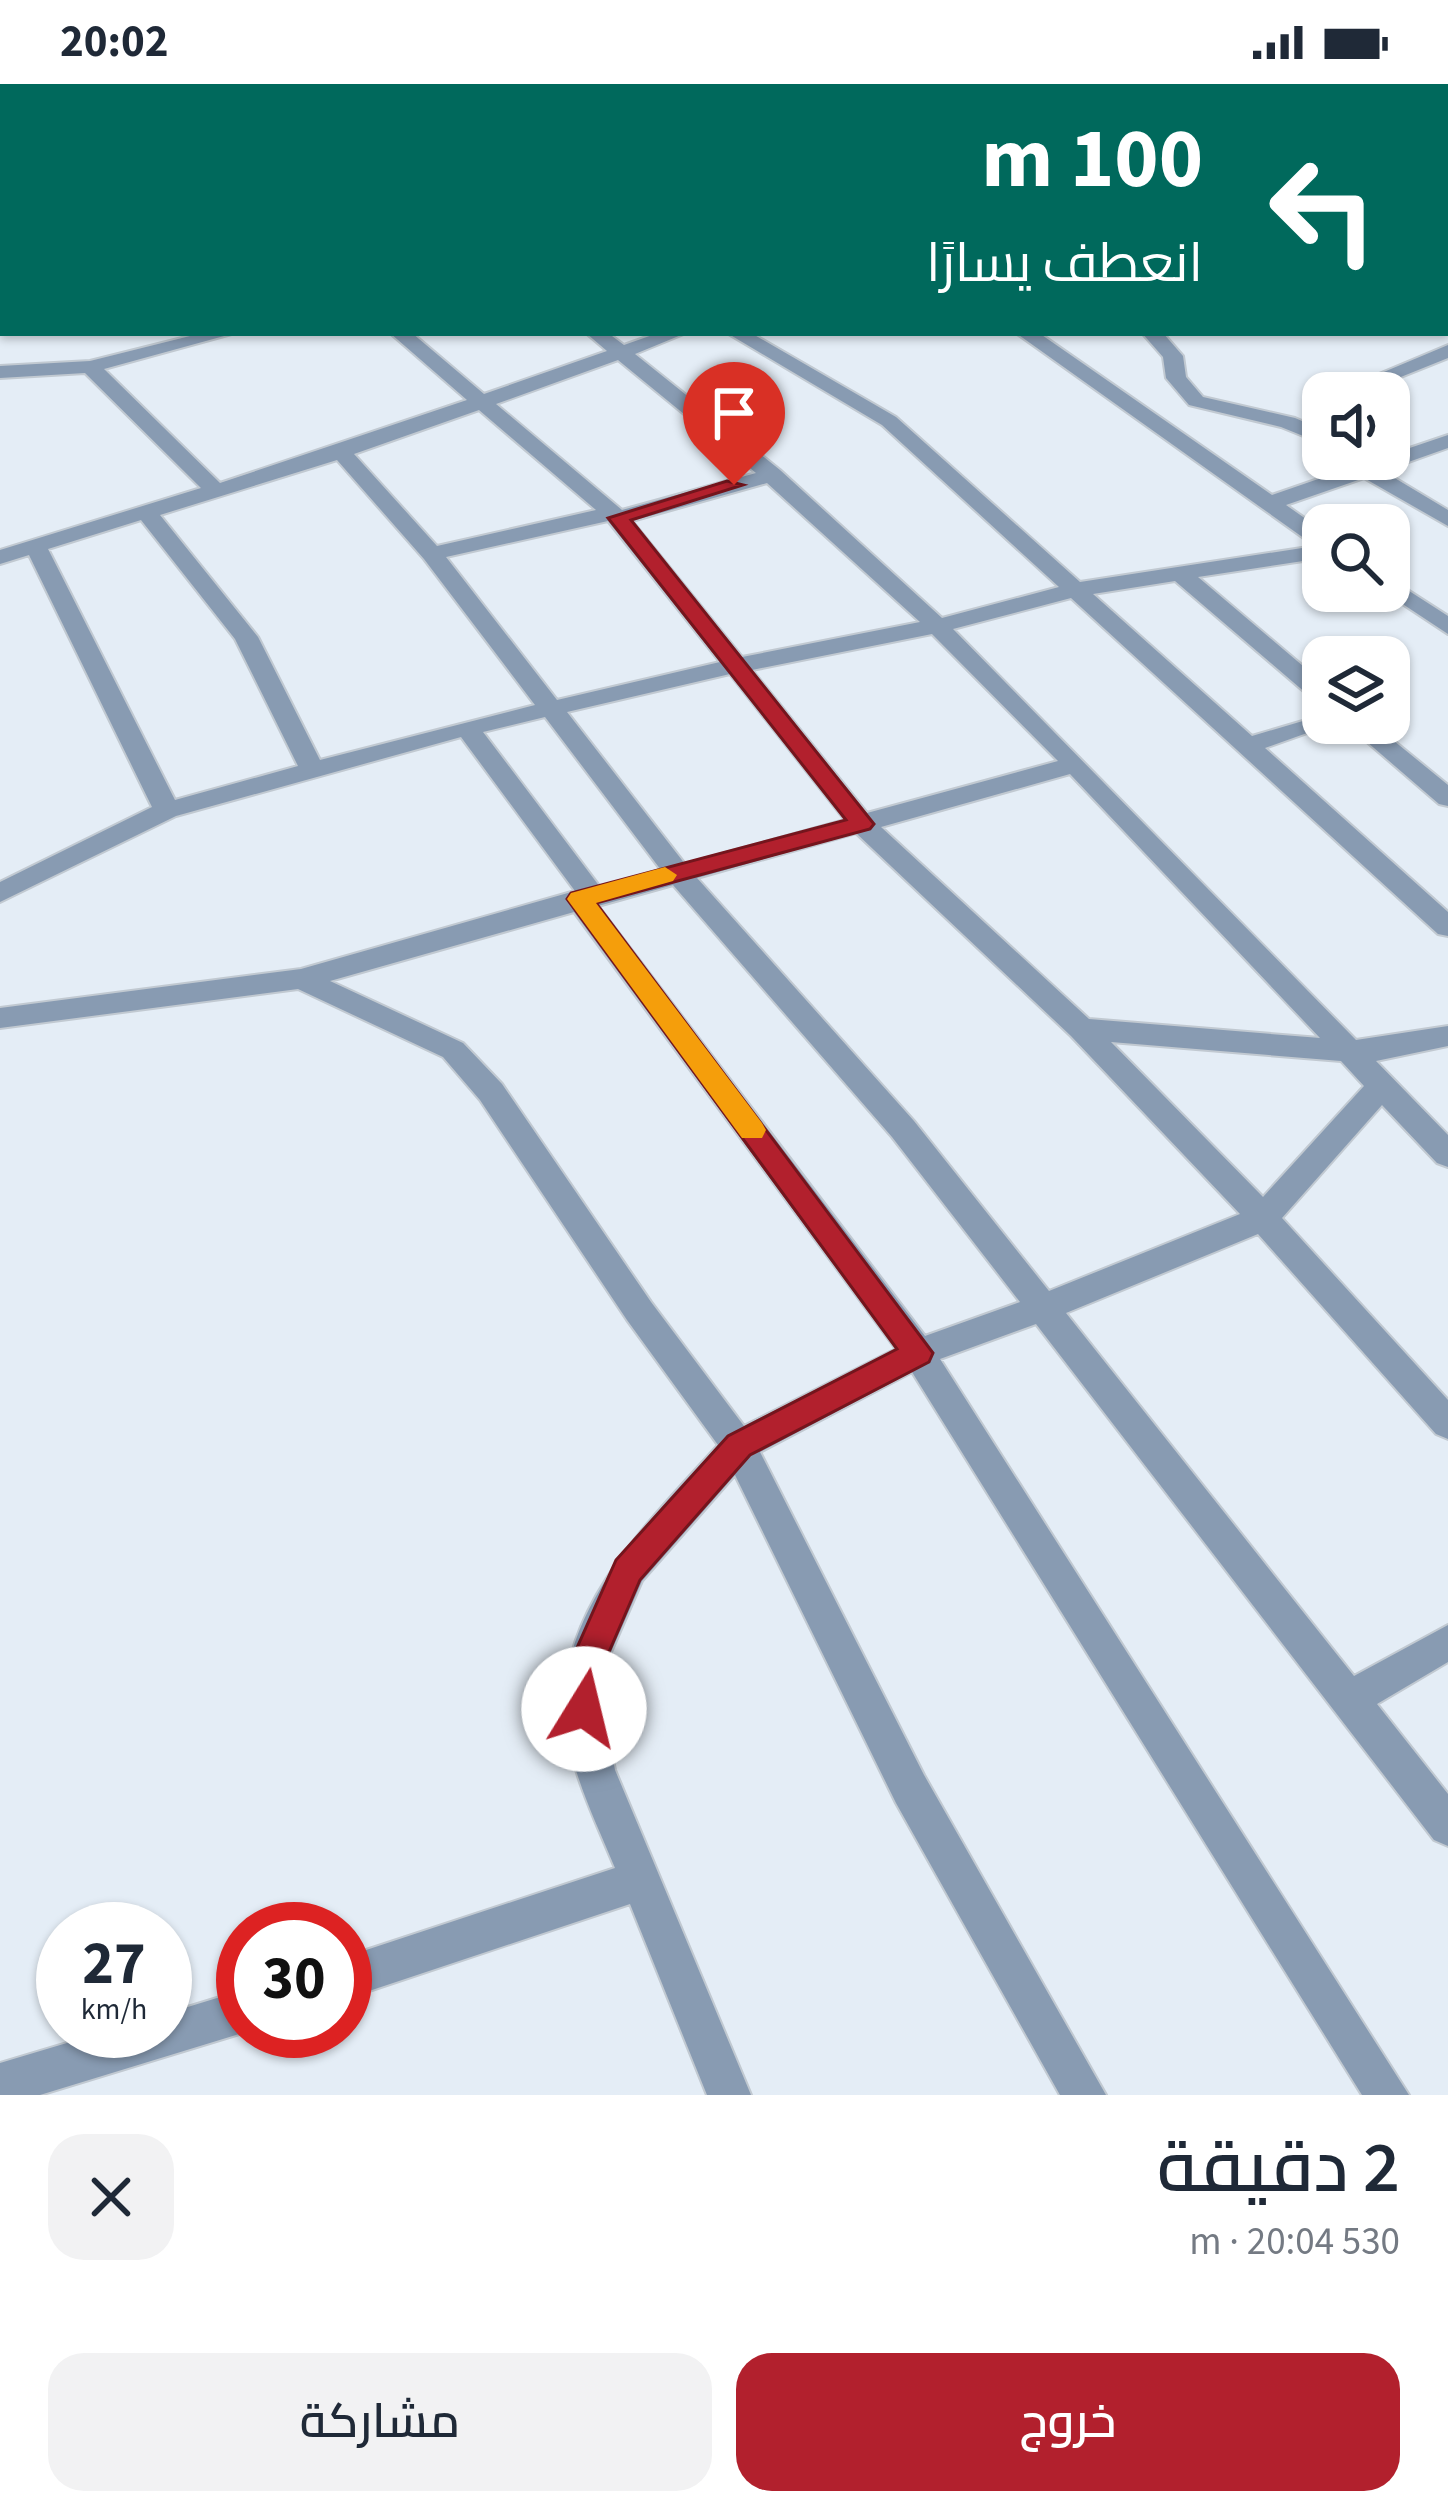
<!DOCTYPE html>
<html lang="ar">
<head>
<meta charset="utf-8">
<style>
  body { margin:0; font-family:"Source Sans 3",Cairo,sans-serif; background:#f2f2f3; color:#1f2937; direction:rtl; height:100vh; display:flex; flex-direction:column; font-size:45px; white-space:nowrap }
  * { box-sizing:border-box; margin:0 }
  p { font-size:39px; color:#747a83 }
  .icon { flex:none; width:66px; height:66px; fill:none; stroke:currentColor; stroke-width:2; stroke-linecap:round; stroke-linejoin:round }
  .map { position:relative; height:2011px; overflow:hidden; direction:ltr }
  .side { display:flex; flex-direction:column; background:#fff; flex:1 }
  .side>* { flex:none }
  .guide { position:absolute; left:0px; top:0px; width:1449px; height:252px; box-shadow:0 3px 9px #0004; direction:rtl; background:#00695c; color:#fff; overflow:hidden }
  .tools { position:absolute; left:1302px; top:288px; display:grid; gap:24px }
  .tools a { display:grid; place-items:center; width:108px; height:108px; border-radius:24px; background:#fff; box-shadow:0 3px 9px #0004; font-size:60px }
  .speed { position:absolute; left:36px; top:1818px; display:flex; gap:24px; font-size:60px; font-weight:700; text-align:center }
  .speed>* { display:grid; place-content:center; width:156px; height:156px; border-radius:50%; background:#fff; box-shadow:0 3px 9px #0004; line-height:1 }
  .speed small { font-size:30px; font-weight:400 }
  .speed .limit { border:18px solid #d22; background:#fff; color:#111 }
  .pin { position:absolute; display:grid; place-items:center; width:102px; height:102px; color:#fff; margin:-123px -51px; border-radius:50% 50% 50% 0; rotate:-45deg; box-shadow:0 0 12px #0007 }
  .pin .icon { rotate:45deg }
  .me { position:absolute; width:132px; margin:-66px; rotate:9deg; stroke-linejoin:round; filter:drop-shadow(0 0 9px #0008) }
  .turn { display:flex; align-items:center; gap:42px; height:252px; padding:0 48px; font-size:54px }
  .turn .icon { width:156px; height:156px; stroke-width:2.5 }
  .turn b { display:block; font-size:84px; line-height:102px }
  .round { display:grid; place-items:center; flex:none; width:126px; height:126px; border-radius:36px; background:#f2f2f3 }
  .overview { display:flex; align-items:center; justify-content:space-between; height:204px; padding:0 48px }
  h1 { font-size:72px; font-weight:600; line-height:90px }
  .button { display:flex; gap:24px; margin-top:auto; padding:24px 48px }
  .button a { flex:1; height:138px; border-radius:36px; background:#b2202d; color:#fff; font-size:48px; font-weight:600; line-height:138px; text-align:center }
  .button a+a { background:#f2f2f3; color:#1f2937 }
  .status { display:flex; justify-content:space-between; align-items:center; height:84px; padding:0 60px; background:#fff; direction:ltr }
  .status svg { height:33px; fill:currentColor }
  .map>svg:first-child { display:block }
</style>
</head>
<body>
<div class="status"><b>20:02</b><svg viewBox="0 0 49 12"><path d="M0 12V9h3v3zM5 12V6h3v6zM10 12V3h3v9zM15 12V0h3v12zM26 1h20v11H26zM47 4h2v5h-2z"/></svg></div>
<div class="map">
<svg width="1448" height="2011" viewBox="0 0 1448 2011">
  <rect width="100%" height="100%" fill="#e4edf6"/>
  <g fill="none" stroke-linecap="round" stroke-linejoin="round">
    <defs>
      <path id="street" d="M57,0H74L76,3H59Z
        M164,0H180L181,3H165Z
        M232,0H249L251,3H234Z
        M379,0H396L398,3H381Z
        M438,0H468L436,3Z
        M600,0H618L620,3H602Z
        M715,0H733L735,3H717Z
        M808,0H826L828,3H810Z
        M946,0H965L967,3H948Z
        M1027,0H1047L1049,3H1029Z
        M1329,0H1351L1353,3H1331Z
        M1448,3V13L1446,14V4Z
        M0,52L3,53V67L0,66Z
        M1448,64V74L1446,75V65Z
        M0,180H3V190H0Z
        M1446,211L1448,212V224L1446,223Z
        M202,249H235L104,285L220,399L467,316L390,249H412L484,310L607,267L586,249H608L624,261L658,249H686L635,270L780,386L942,534L1059,503L882,341L727,249H751L896,333L1080,498L1315,462L1016,249H1039L1272,411L1376,375H1389V371L1448,351V364L1383,387L1448,426V442L1364,394L1286,421L1323,447V474L1198,493L1323,599V618L1314,616L1175,497L1093,510L1252,652L1323,631V639H1335L1265,664L1448,828V852L1438,850L1071,514L953,545L1356,956L1448,942V962L1376,977L1448,1051V1083L1437,1079L1382,1021L1282,1134L1448,1316V1355L1436,1350L1258,1150L1066,1229L1354,1592L1448,1541V1578L1377,1620L1448,1710V1762L1434,1756L1036,1240L940,1275L1409,2011H1362L912,1288L760,1368L924,1691L1106,2011H1060L896,1719L735,1391L642,1497L608,1575L603,1625L615,1686L751,2011H707L630,1820L345,1915V1873L615,1784C594,1733 567,1681 565,1626C560,1522 654,1432 718,1361L627,1236L480,1016L443,973L298,905L0,944V924L301,885L575,807L461,653L176,732L0,818V798L152,723L29,471L0,480V466L201,404L85,289L0,294V282L90,277ZM618,276L756,389L622,426L496,320ZM479,326L596,426L437,462L354,370ZM337,376L424,475L535,621L320,676L258,553L160,431ZM767,399L920,538L742,573L632,437ZM141,436L235,555L298,682L175,716L48,465ZM608,437L720,578L557,616L446,473ZM932,550L1058,677L867,729L752,586ZM730,590L845,736L685,780L567,628ZM545,633L661,786L600,803L483,648ZM1070,690L1320,954L1089,935L881,743ZM856,749L1071,952L1240,1130L1049,1207L914,1037L697,794ZM673,801L892,1053L1020,1218L925,1252L598,822ZM574,828L896,1265L744,1342L651,1218L502,1000L463,959L330,897ZM1111,958L1341,977L1364,1002L1263,1113Z
        M1142,249H1163L1183,272L1186,293L1203,313L1295,334L1323,346V360L1281,343L1189,321L1166,294L1163,273Z
        M1448,261V274L1361,309L1341,306Z
        M1389,494L1448,532V550L1383,507H1389Z
        M1345,639H1372L1448,701V722L1439,720Z
        M243,1906V1947H249L40,2011H0V1979L107,1947H165V1930Z"/>
    </defs>
    <use href="#street" stroke="#c1c9d1" stroke-width="4"/>
    <use href="#street" fill="#889bb2" fill-rule="evenodd"/>
  </g>
  <path fill="#b2202d" stroke="#74151d" stroke-width="3" d="M727,397L743,401L631,436L874,740L870,745L596,819L933,1269L929,1278L750,1371L640,1496L606,1575L596,1637L584,1642L571,1637L566,1625L572,1575L616,1476L728,1352L897,1265L567,815L571,809L846,736L608,434Z"/>
  <path fill="#f59e0b" d="M665,783L677,791L673,797L596,819L762,1039L766,1046L762,1054H742L567,815L571,809Z"/>
</svg>
<div class="tools">
<a><svg class="icon" aria-label="sound" viewBox="0 0 24 24"><path d="M4 9h4l5-4v14l-5-4H4zM17 9q2 3 0 6"/></svg></a>
<a><svg class="icon" aria-label="search" viewBox="0 0 24 24"><circle cx="10" cy="10" r="6"/><path d="M15 15l6 6"/></svg></a>
<a><svg class="icon" aria-label="layers" viewBox="0 0 24 24"><path d="M12 4l9 5-9 5-9-5zM3 14l9 5 9-5"/></svg></a>
</div>
<div class="speed"><div>27<small>km/h</small></div><div class="limit">30</div></div>
<div class="pin" style="left:734px;top:401px;background:#d93025"><svg class="icon" aria-label="arrive" viewBox="0 0 24 24"><path d="M6 21V4h12l-3 4 3 4H6"/></svg></div>
<svg class="me" style="left:584px;top:1625px" viewBox="-20 -20 40 40"><circle r="19" fill="#fff"/><path d="M0-13L10 11 0 6-10 11z" fill="#b2202d"/></svg>
<div class="guide">
<div class="turn"><svg class="icon" aria-label="left" viewBox="0 0 24 24"><path d="M17 20v-9H6M10 6l-5 5 5 5"/></svg><div><b>100 m</b>انعطف يسارًا</div></div>
</div>
</div>
<section class="side">
<div class="overview"><div><h1>2 دقيقة</h1><p>530 m · 20:04</p></div><a class="round"><svg class="icon" aria-label="close" viewBox="0 0 24 24"><path d="M6 6l12 12M18 6L6 18"/></svg></a></div>
<div class="button"><a>خروج</a><a>مشاركة</a></div>
</section>
</body>
</html>
